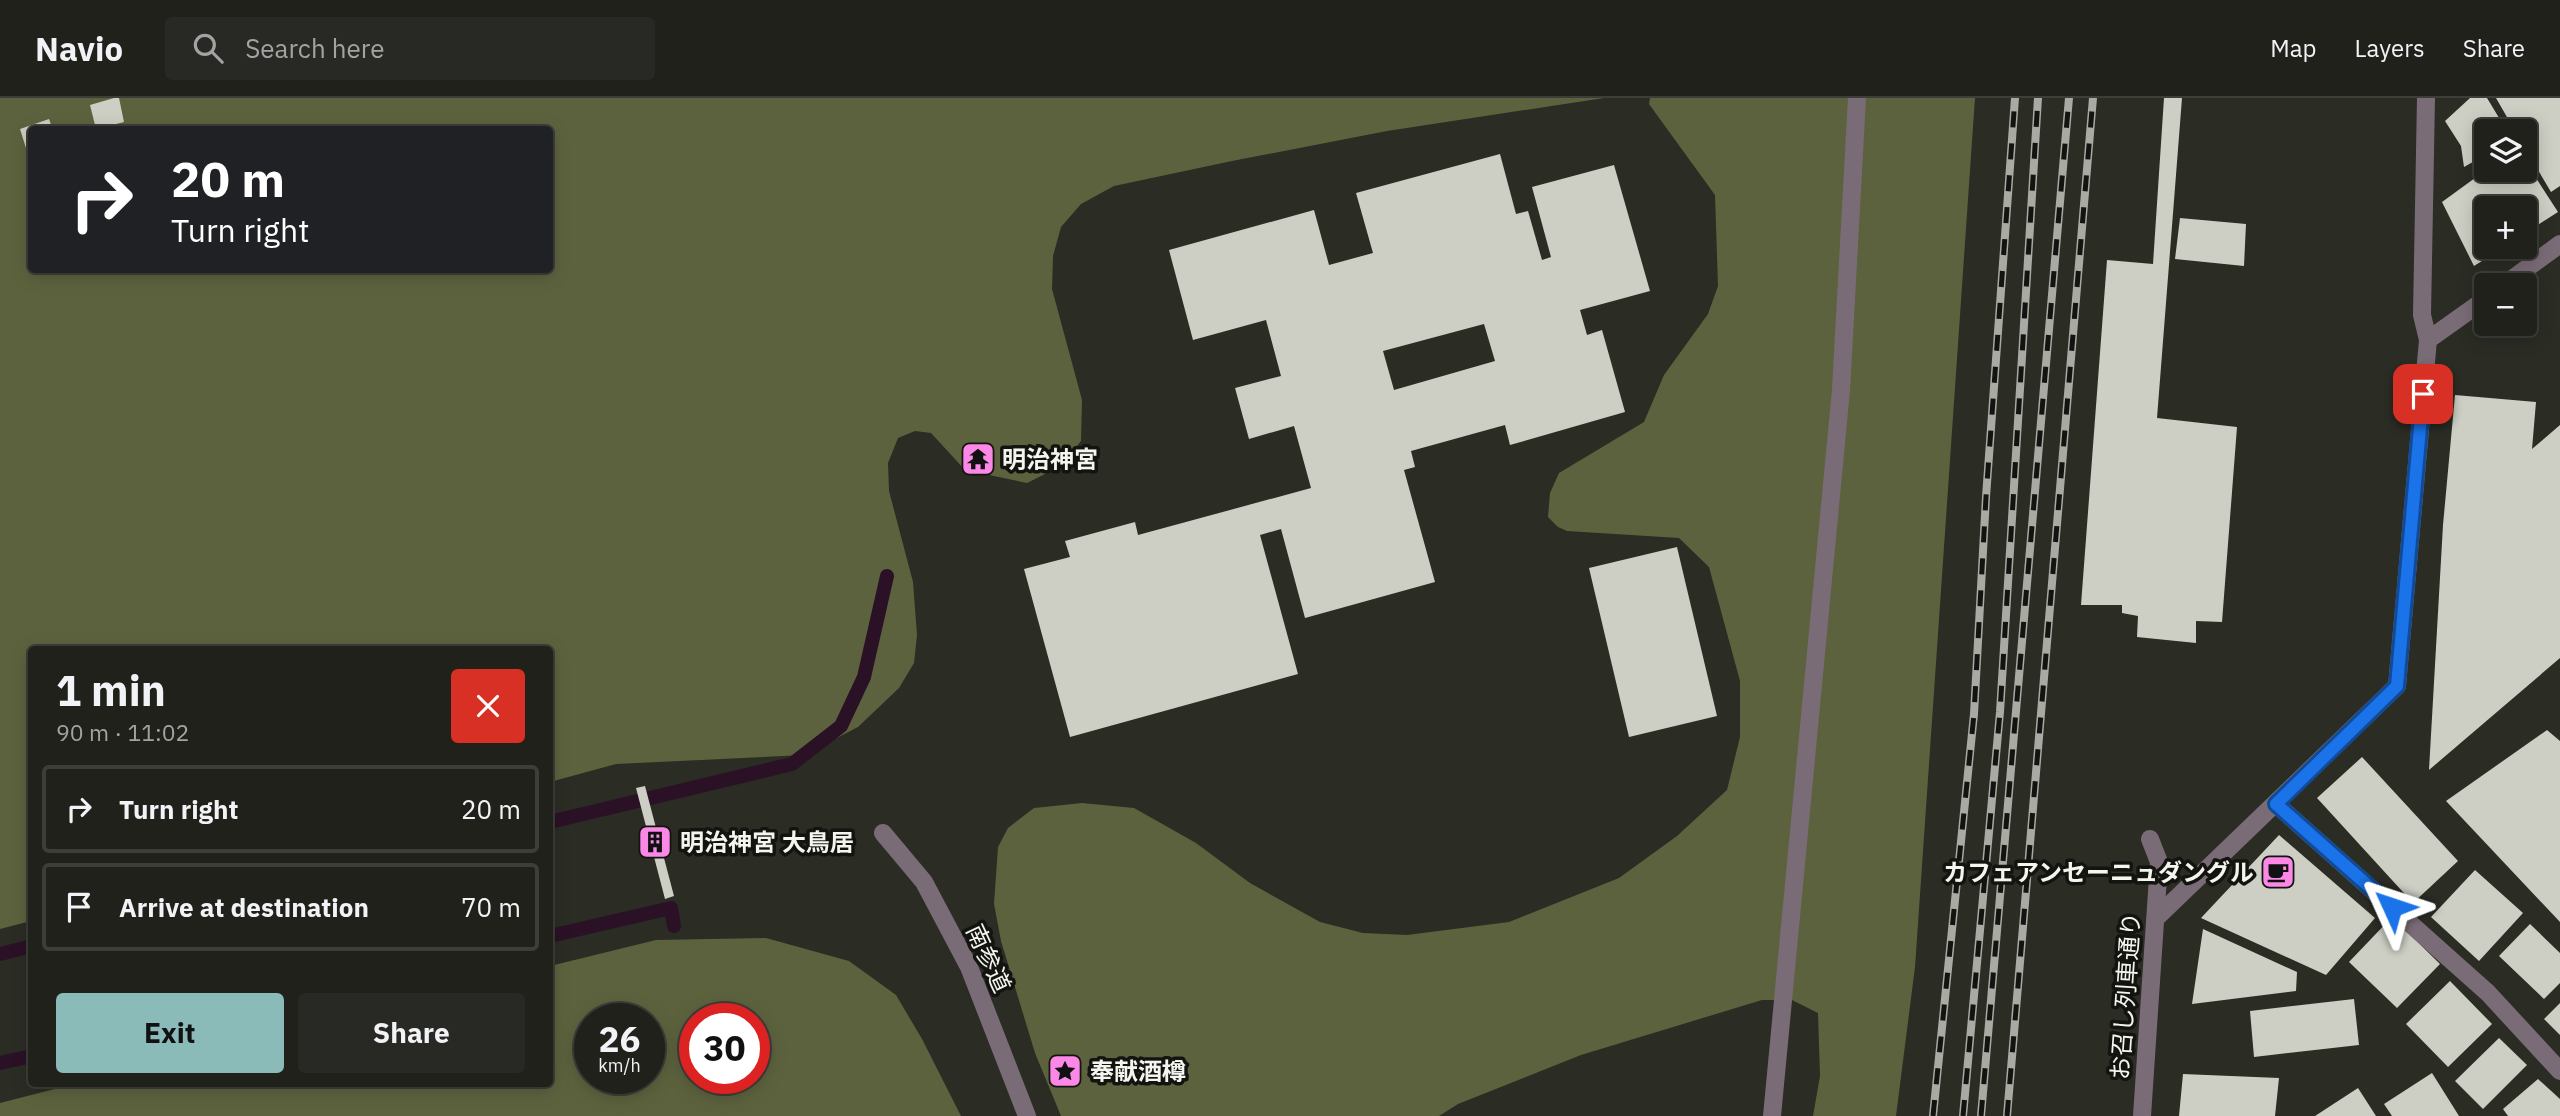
<!DOCTYPE html>
<html lang="en">
<head>
<meta charset="utf-8">
<style>
  body { margin:0; font-family:"IBM Plex Sans","Noto Sans JP",sans-serif; background:#282924; color:#f1f3f6; height:100vh; display:flex; flex-direction:column; font-size:26px; white-space:nowrap }
  * { box-sizing:border-box; margin:0 }
  p { font-size:23px; color:#a2a3a3 }
  .icon { flex:none; width:38px; height:38px; fill:none; stroke:currentColor; stroke-width:2; stroke-linecap:round; stroke-linejoin:round }
  .map { position:relative; flex:1; overflow:hidden }
  .drawer { position:absolute; left:28px; top:548px; width:525px; height:441px; display:flex; flex-direction:column; background:#20211b; border-radius:7px; box-shadow:0 4px 18px #0003,0 0 0 2px #3d3e3a }
  .drawer>* { flex:none }
  .hud { position:absolute; left:28px; top:28px; width:525px; height:147px; border-radius:7px; box-shadow:0 4px 18px #0003,0 0 0 2px #3d3e3a; background:#202124; color:#fff; overflow:hidden }
  .fabs { position:absolute; left:2474px; top:21px; display:grid; gap:14px }
  .fabs a { display:grid; place-items:center; width:63px; height:63px; border-radius:7px; background:#20211b; box-shadow:0 4px 18px #0003,0 0 0 2px #3d3e3a; font-size:35px }
  .speed { position:absolute; left:574px; top:905px; display:flex; gap:14px; font-size:35px; font-weight:700; text-align:center }
  .speed>* { display:grid; place-content:center; width:91px; height:91px; border-radius:50%; background:#20211b; box-shadow:0 4px 18px #0003,0 0 0 2px #3d3e3a; line-height:1 }
  .speed small { font-size:18px; font-weight:400 }
  .speed .limit { border:10px solid #d22; background:#fff; color:#111 }
  .pin { position:absolute; display:grid; place-items:center; width:60px; height:60px; color:#fff; margin:-30px; border-radius:14px; box-shadow:0 4px 10px #0006 }
  .me { position:absolute; width:77px; margin:-38px; rotate:312deg; stroke-linejoin:round; filter:drop-shadow(0 0 5px #0008) }
  .turn { display:flex; align-items:center; gap:24px; height:147px; padding:0 28px; font-size:32px }
  .turn .icon { width:91px; height:91px; stroke-width:2.5 }
  .turn b { display:block; font-size:49px; line-height:60px }
  .round { display:grid; place-items:center; flex:none; width:74px; height:74px; border-radius:7px; background:#282924 }
  .headline { display:flex; align-items:center; justify-content:space-between; height:119px; padding:0 28px }
  h1 { font-size:42px; font-weight:700; line-height:52px }
  .button { display:flex; gap:14px; margin-top:auto; padding:14px 28px }
  .button a { flex:1; height:80px; border-radius:7px; background:#8bbbb9; color:#111; font-size:28px; font-weight:700; line-height:80px; text-align:center }
  .button a+a { background:#282924; color:#f1f3f6 }
  ul { padding:0; list-style:none }
  li { display:flex; align-items:center; gap:21px; height:88px; margin:0 14px 10px; padding:0 14px; border:4px solid #3d3e3a; border-radius:7px }
  li div { flex:1 }
  li b { display:block; font-size:26px }
  li em { font-style:normal }
  header { display:flex; align-items:center; gap:42px; box-sizing:border-box; height:98px; padding:0 35px; background:#20211b; border-bottom:2px solid #3d3e3a }
  header strong { font-size:33px }
  nav { display:flex; gap:38px; margin-inline-start:auto; font-size:24px }
  .search { width:490px; height:63px; background:#282924; display:flex; align-items:center; gap:18px; box-sizing:border-box; padding:0 24px; border-radius:7px; color:#a2a3a3; font-size:26px }
  .map>svg:first-child { display:block }
</style>
</head>
<body>
<header>
<strong>Navio</strong>
<div class="search"><svg class="icon" aria-label="search" viewBox="0 0 24 24"><circle cx="10" cy="10" r="6"/><path d="M15 15l6 6"/></svg>Search here</div>
<nav><a>Map</a><a>Layers</a><a>Share</a></nav>
</header>
<div class="map">
<svg width="2560" height="1018" viewBox="0 0 2560 1018">
  <rect width="100%" height="100%" fill="#2b2c24"/>
  <path fill="#5d623e" fill-rule="evenodd" d="M0,0H1604L1387,33L1232,63L1114,88L1081,106L1061,129L1053,158L1052,191L1082,302L1081,343L1059,369L1027,385L965,372L931,335L915,333L898,340L888,365L889,393L913,484L917,537L914,565L899,590L858,629L804,657L616,666L550,684V551H32L31,823L0,831ZM32,32H550V172H32Z
    M1650,0H1975L1915,869L1896,1018H1813L1820,978L1818,915L1792,902H1762L1581,957L1458,1006L1439,1018H1061L1035,955L1001,843L994,806L998,749L1008,730L1034,710L1082,705L1134,710L1196,745L1250,785L1320,824L1363,835L1407,837L1509,824L1619,780L1677,738L1727,692L1740,639V583L1709,469L1679,440L1567,433L1558,429L1548,419L1550,395L1559,375L1644,324L1664,277L1708,216L1718,188L1715,97L1649,6Z
    M766,840L849,863L896,897L922,941L961,1018H0V1005L78,985H550V868L656,842ZM590,920H649V980H590ZM695,920H754V980H695Z"/>
  <g fill="none" stroke-linecap="round" stroke-linejoin="round">
    <path stroke="#2b1126" stroke-width="14" d="M550,724L792,666L841,628L864,579L887,478
      M550,838L671,810L674,828
      M0,856L32,848
      M0,965L32,958"/>
  </g>
  <path fill="#cdcfc4" fill-rule="evenodd" d="M114,0H119L124,24L96,31L90,7Z
    M2164,0H2182L2157,320L2237,329L2222,524L2196,523V545L2137,539L2138,518L2122,515V507H2081L2107,162L2153,166Z
    M2470,0H2487L2507,33H2487V56L2464,69L2461,48L2445,23Z
    M2496,0H2560V88L2551,94L2525,50V33H2515Z
    M49,21L53,32H32L31,66L20,31Z
    M1500,56L1516,116L1528,113L1542,162L1551,159L1532,89L1614,67L1650,193L1580,212L1587,237L1602,232L1625,314L1510,347L1505,327L1411,353L1415,369L1404,372L1435,484L1305,520L1281,431L1260,437L1298,576L1070,639L1024,471L1070,459L1065,443L1135,424L1138,437L1311,390L1294,328L1249,341L1235,290L1281,278L1266,222L1193,242L1169,152L1314,112L1329,167L1373,155L1356,95ZM1484,226L1495,263L1394,292L1383,253Z
    M2525,63L2558,114L2525,135V110H2487V149H2504L2474,168L2442,104L2486,72H2525Z
    M2180,120L2246,126L2244,168L2175,161Z
    M2455,297L2536,304L2532,351L2560,327V560L2429,672L2443,427Z
    M1677,449L1717,618L1629,639L1589,470Z
    M2547,632L2560,643V824L2446,703Z
    M2362,659L2458,763L2413,805L2317,700Z
    M645,688L674,798L665,801L636,690Z
    M2279,737L2375,820L2326,877L2201,820Z
    M2475,772L2523,815L2479,863L2431,819Z
    M2392,819L2440,866L2397,910L2349,864Z
    M2530,826L2560,855V885L2544,901L2499,858Z
    M2203,831L2297,874L2296,893L2192,906Z
    M2450,883L2492,926L2448,969L2406,926Z
    M2354,901L2359,947L2254,959L2250,913Z
    M2560,905V937L2544,921Z
    M2499,940L2527,967L2483,1011L2455,983Z
    M2432,975L2459,1018H2392L2384,1006Z
    M2183,976L2279,980L2275,1018H2179Z
    M2538,981L2560,1001V1018H2508L2503,1011Z
    M2358,990L2376,1018H2315Z"/>
  <g fill="none" stroke-linecap="round" stroke-linejoin="round">
    <path stroke="#7a6c77" stroke-width="18" d="M2504,187L2560,146
      M2428,242L2487,200
      M2276,706L2488,895L2560,973
      M883,735L924,784L969,869L1027,1018
      M2155,821L2397,588L2428,242L2422,217L2426,0
      M1772,1018L1841,292L1857,0
      M2142,1018L2159,764L2150,741"/>
    <defs>
      <path id="rail" d="M1933,1018L1974,616L1986,399L2015,0
        M1963,1018L2000,614L2038,0
        M1981,1018L2069,0
        M2007,1018L2093,0"/>
    </defs>
    <use href="#rail" stroke="#a9aaa3" stroke-width="8"/>
    <use href="#rail" stroke="#131410" stroke-width="5" stroke-dasharray="16" stroke-linecap="butt"/>
  </g>
  <g fill="none" stroke-linecap="round" stroke-linejoin="round">
    <defs>
      <path id="route" d="M2392,809L2276,706L2397,588L2423,296"/>
    </defs>
    <use href="#route" stroke="#114b97" stroke-width="18"/>
    <use href="#route" stroke="#1a73e8" stroke-width="12"/>
  </g>
  <defs>
    <symbol id="temple-square" viewBox="-11 -11 22 22"><rect x="-9" y="-9" width="18" height="18" rx="4" fill="#fb87e6" stroke="#131410"/><path d="M0-6L5-2H3V0L6.5 2.5H4V6H1.5V3h-3V6H-4V2.5H-6.5L-3 0V-2H-5Z" fill="#111"/></symbol>
    <symbol id="building-square" viewBox="-11 -11 22 22"><rect x="-9" y="-9" width="18" height="18" rx="4" fill="#fb87e6" stroke="#131410"/><path d="M-4-6H4V6H1V3H-1V6H-4ZM-2.5-4.3h1.7v1.8h-1.7ZM.8-4.3h1.7v1.8H.8ZM-2.5-1h1.7V.8h-1.7ZM.8-1h1.7V.8H.8Z" fill="#111"/></symbol>
    <symbol id="cafe-square" viewBox="-11 -11 22 22"><rect x="-9" y="-9" width="18" height="18" rx="4" fill="#fb87e6" stroke="#131410"/><path d="M-5.5-4.5H6V0H3Q3 3.5 0 3.5H-2.5Q-5.5 3.5-5.5 0ZM3-3.2v2h1.7v-2ZM-6 4.5H4V6H-6Z" fill="#111"/></symbol>
    <symbol id="sight-square" viewBox="-11 -11 22 22"><rect x="-9" y="-9" width="18" height="18" rx="4" fill="#fb87e6" stroke="#131410"/><path d="M0-6L1.8-2.2L6-1.7L2.9 1.2L3.7 5.4L0 3.3L-3.7 5.4L-2.9 1.2L-6-1.7L-1.8-2.2Z" fill="#111"/></symbol>
  </defs>
  <g fill-rule="evenodd">
    <use href="#temple-square" x="959" y="342" width="38" height="38"/>
    <use href="#building-square" x="636" y="725" width="38" height="38"/>
    <use href="#cafe-square" x="2259" y="755" width="38" height="38"/>
    <use href="#sight-square" x="1046" y="954" width="38" height="38"/>
  </g>
  <g text-anchor="middle" dominant-baseline="central" stroke-width="7" stroke-linejoin="round" paint-order="stroke">
    <g font-size="24" font-weight="bold" fill="#f4f5ef" stroke="#131410" text-anchor="start">
      <text x="1002" y="361">明治神宮</text>
      <text x="680" y="744">明治神宮 大鳥居</text>
      <text x="2254" y="774" text-anchor="end">カフェアンセーニュダングル</text>
      <text x="1090" y="973">奉献酒樽</text>
    </g>
    <g font-size="24" fill="#f4f5ef" stroke="#131410">
      <text transform="translate(989 860) rotate(65)">南参道</text>
      <text transform="translate(2125 898) rotate(-86)">お召し列車通り</text>
    </g>
  </g>
</svg>
<div class="fabs">
<a><svg class="icon" aria-label="layers" viewBox="0 0 24 24"><path d="M12 4l9 5-9 5-9-5zM3 14l9 5 9-5"/></svg></a>
<a>+</a>
<a>−</a>
</div>
<div class="speed"><div>26<small>km/h</small></div><div class="limit">30</div></div>
<div class="pin" style="left:2423px;top:296px;background:#d93025"><svg class="icon" aria-label="arrive" viewBox="0 0 24 24"><path d="M6 21V4h12l-3 4 3 4H6"/></svg></div>
<svg class="me" style="left:2392px;top:809px" viewBox="-20 -20 40 40"><path d="M0-17L14 15 0 8-14 15z" fill="#1a73e8" stroke="#fff" stroke-width="4"/></svg>
<div class="hud">
<div class="turn"><svg class="icon" aria-label="right" viewBox="0 0 24 24"><path d="M7 20v-9h11M14 6l5 5-5 5"/></svg><div><b>20 m</b>Turn right</div></div>
</div>
<section class="drawer">
<div class="headline"><div><h1>1 min</h1><p>90 m · 11:02</p></div><a class="round" style="background:#d93025;color:#fff"><svg class="icon" aria-label="close" viewBox="0 0 24 24"><path d="M6 6l12 12M18 6L6 18"/></svg></a></div>
<ul>
<li><svg class="icon" aria-label="right" viewBox="0 0 24 24"><path d="M7 20v-9h11M14 6l5 5-5 5"/></svg><div><b>Turn right</b></div><em>20 m</em></li>
<li><svg class="icon" aria-label="arrive" viewBox="0 0 24 24"><path d="M6 21V4h12l-3 4 3 4H6"/></svg><div><b>Arrive at destination</b></div><em>70 m</em></li>
</ul>
<div class="button"><a>Exit</a><a>Share</a></div>
</section>
</div>
</body>
</html>
